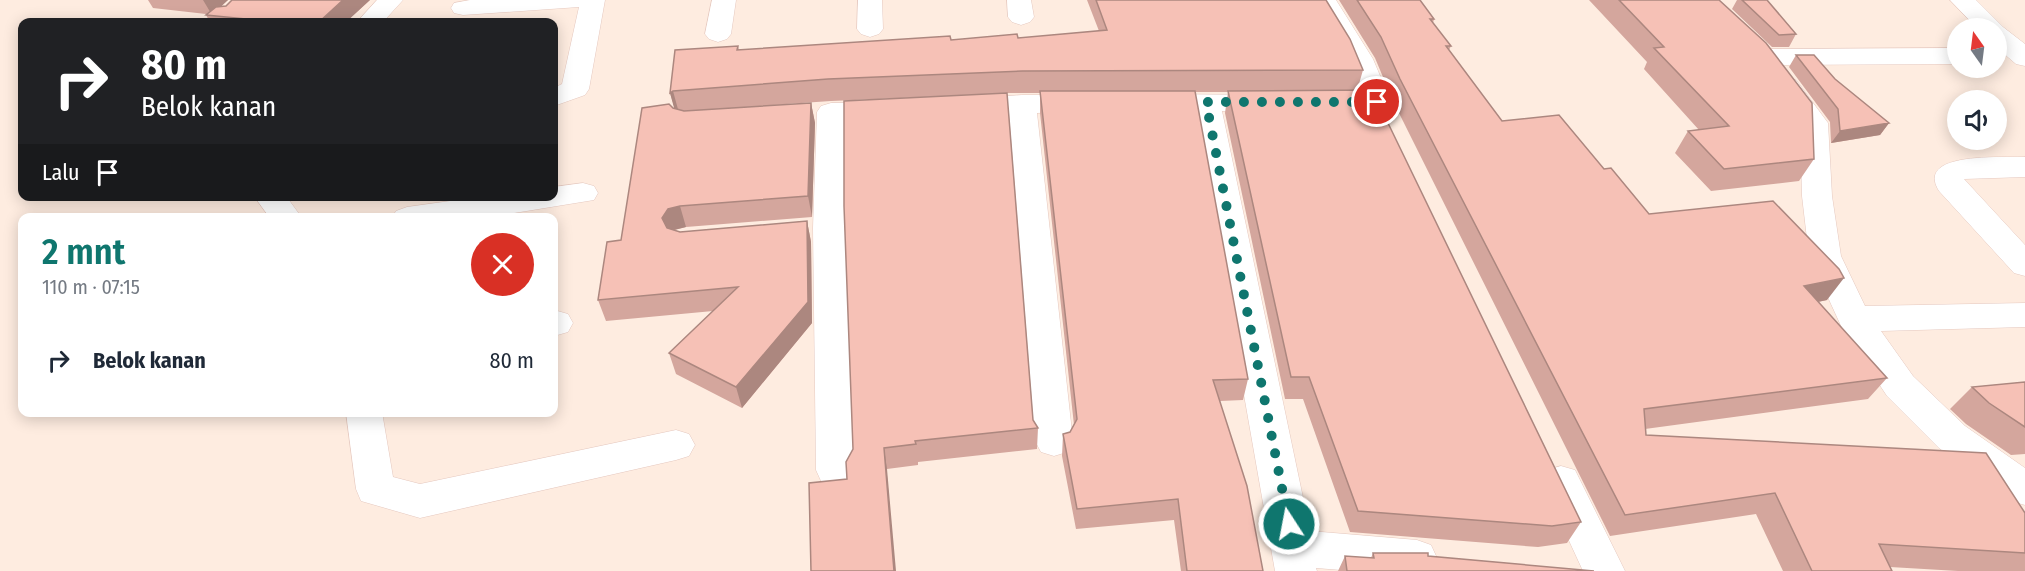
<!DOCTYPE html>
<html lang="id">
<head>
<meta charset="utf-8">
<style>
  body { margin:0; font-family:"Fira Sans Condensed",sans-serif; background:#f2f2f3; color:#1f2937; height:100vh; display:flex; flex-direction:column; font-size:22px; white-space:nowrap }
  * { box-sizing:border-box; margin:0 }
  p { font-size:20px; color:#747a83 }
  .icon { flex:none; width:33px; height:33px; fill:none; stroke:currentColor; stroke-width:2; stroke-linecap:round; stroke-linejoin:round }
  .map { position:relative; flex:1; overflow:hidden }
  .drawer { position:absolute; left:18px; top:213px; width:540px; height:204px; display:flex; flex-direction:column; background:#fff; border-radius:12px; box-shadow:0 3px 15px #0003 }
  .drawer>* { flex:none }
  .banner { position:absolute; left:18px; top:18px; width:540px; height:183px; border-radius:12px; box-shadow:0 3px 15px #0003; background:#202124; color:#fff; overflow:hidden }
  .needle { width:39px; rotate:346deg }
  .fabs { position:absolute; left:1947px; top:18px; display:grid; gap:12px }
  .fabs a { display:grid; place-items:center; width:60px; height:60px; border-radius:50%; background:#fff; box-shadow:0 3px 15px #0003; font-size:30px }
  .pin { position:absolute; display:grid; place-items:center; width:51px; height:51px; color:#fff; margin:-26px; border:3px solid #fff; border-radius:50%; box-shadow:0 2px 6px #0007 }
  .me { position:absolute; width:66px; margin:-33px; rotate:349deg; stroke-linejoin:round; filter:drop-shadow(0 0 4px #0008) }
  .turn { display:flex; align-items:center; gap:21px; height:126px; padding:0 24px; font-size:27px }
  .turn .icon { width:78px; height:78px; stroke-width:2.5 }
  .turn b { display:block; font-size:42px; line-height:51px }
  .then { display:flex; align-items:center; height:57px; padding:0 24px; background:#0003; gap:12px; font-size:22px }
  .round { display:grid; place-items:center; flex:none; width:63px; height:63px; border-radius:32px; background:#f2f2f3 }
  .summary { display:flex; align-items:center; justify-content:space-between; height:102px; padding:0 24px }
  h1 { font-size:36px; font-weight:600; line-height:45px; color:#0f766e }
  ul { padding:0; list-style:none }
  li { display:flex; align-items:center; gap:18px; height:90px; padding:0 24px }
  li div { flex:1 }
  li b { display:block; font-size:22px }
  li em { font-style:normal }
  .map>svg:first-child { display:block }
</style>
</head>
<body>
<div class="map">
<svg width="2025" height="571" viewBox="0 0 2025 571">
  <rect width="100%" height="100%" fill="#feece0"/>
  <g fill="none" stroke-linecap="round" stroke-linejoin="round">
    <defs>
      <path id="minor" d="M377,0H403L383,22H357Z
        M470,0H605L589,89L585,95L554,106V88L562,84L579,7L463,15L454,13L451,8L454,3Z
        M712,0H736L731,34L727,39L718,42L709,39L705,34Z
        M858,0H882L883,29L879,34L870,37L861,34L857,29Z
        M1007,0H1031L1034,17L1030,22L1021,25L1012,22L1008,17Z
        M1312,0H1336L1373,59L1391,102L1387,108L1338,111L1328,109L1324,103L1328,97L1360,94L1347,59Z
        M1950,0H1976L2003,27L2025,44V66L2016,64L1996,47V28H1977Z
        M1958,48V64L1764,65L1755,63L1751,57L1755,51L1764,49Z
        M1786,78L1796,80L1828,123L1832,196L1841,256L1865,306L2025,303V327L1881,331L1913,376L1965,426L2025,468V505L2011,501L1939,448L1887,396L1842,328L1809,256L1802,196L1800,124L1772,86L1776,80Z
        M1152,94L1271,95L1281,97L1285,103L1281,109L1271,111H1222L1310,531L1417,540L1431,545L1437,558L1431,571H1354L1316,568L1317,571H1275L1194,111L1152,110L1142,108L1138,102L1142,96Z
        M1022,95H1085L1095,97L1099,103L1095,109L1085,111L1037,113L1073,441L1067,452L1054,456L1041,452L1035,441L1009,113L963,114L953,112L949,106L953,100Z
        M888,102L898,105L902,111L898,117L888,120H845V228L854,470L849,481L835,486L821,481L816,470L813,228L817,112L821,106L831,103Z
        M2025,157V177L1964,179L2025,245V276L2014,273L1939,191C1914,151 2004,158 2025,157Z
        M583,183L594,186L598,193L594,200L483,218H392L396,211L407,207L486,196H554V187Z
        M254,196H286L302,218H270Z
        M554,310L568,314L573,323L568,332L554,336Z
        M346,412H382L393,477L420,484L676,430L689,434L695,445L689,456L676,460L420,518L361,501L356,489Z
        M1561,466L1575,470L1625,571H1583L1542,482L1547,470Z"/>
    </defs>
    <use href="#minor" stroke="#e5c8bf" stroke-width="1"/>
    <use href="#minor" fill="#fff" fill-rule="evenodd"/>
  </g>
  <path fill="#d4a69d" d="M148,0H228L221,6L370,0L346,22H210L206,15V14L153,8Z
    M1087,0H1326L1363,70L1357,91L1581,522L1567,543L1538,547L1350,532L1303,399H1285L1225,113L1228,92H1195L1248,379L1243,400L1220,401L1263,571H1181L1174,520L1076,529L1062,456L1063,434L1070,432L1074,425L1040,113V93H1007L1033,420L1038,428L1037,449L918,462V465L887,469L847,479L853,449L949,96L831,101L772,105L811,103L815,123L812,217L686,227L674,230L680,232L807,221L811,242L812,323L742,408L676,374L669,353L713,311L606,321L598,300L673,108L675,109L670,93L738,46L739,50L951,40L1018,38L1099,31Z
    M1339,0H1420L1434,19L1433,23L1451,46L1449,50L1502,121L1604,169L1649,214L1827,300L1818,302L1887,378L1868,399L1645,429L1646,435L2025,513V571H1958L1890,567L1892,571H1783L1756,514L1610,536L1393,101L1375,58Z
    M1589,0H1719L1814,159L1799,181L1711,191L1675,153L1688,131L1699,130L1644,69L1647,62Z
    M1737,0H1767L1796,34L1789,47H1772L1732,9Z
    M1796,55L1835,79L1889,123L1880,135L1831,143L1830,122L1789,67Z
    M2025,382V454L2011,455L1966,424L1950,409L1972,387Z
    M1373,553L1428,556L1594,571H1338L1345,556L1371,558Z"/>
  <path fill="#ac877f" d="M203,0H228L212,15Z
    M343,0H370L346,22H319Z
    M673,91L679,113L676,115L670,93Z
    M811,103L815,123L812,217L808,196Z
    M1889,123L1880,135L1831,143L1840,131Z
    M680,206L686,227L674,230L668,239L662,218L668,209Z
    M807,221L811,242L812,323L742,408L736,387Z
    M1844,278L1827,300L1788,308L1804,286Z
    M884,448L887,469L896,571H894Z"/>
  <path fill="#f6c1b6" stroke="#ac877f" stroke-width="1.5" d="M232,0H343L319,22H276L206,15L216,7L226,6Z
    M1096,0H1326L1350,39L1363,70L1022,71L828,79L673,91L670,93L675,50L738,46L737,50L950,36L951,40L1017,34L1018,38L1107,30Z
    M1357,0H1420L1434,19H1430L1451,46H1446L1502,121L1559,115L1604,169L1611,168L1649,214L1773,201L1839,269L1844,278L1804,286L1887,378L1644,409L1646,435L1986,453L2025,513V553L1879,544L1892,571H1812L1775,493L1625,515L1400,79L1381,37Z
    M1619,0H1719L1766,43L1812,103L1814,159L1724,169L1688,131L1729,126L1654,48L1664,47Z
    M1742,0H1767L1796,34L1779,35Z
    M1796,55H1814L1835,79L1889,123L1840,131L1838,109Z
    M1372,90L1581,522L1552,526L1358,511L1309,377H1291L1228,91Z
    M1040,91H1195L1248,379L1213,380L1247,486L1263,571H1187L1178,499L1077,509L1063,434L1070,432L1077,419Z
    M1007,93L1033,420L1038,428L915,441L916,444L884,448L894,571H811L809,483L847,479L846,462L853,449L844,206V101Z
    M811,103L808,196L680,206L668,209L662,218L667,228L680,232L807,221L808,302L736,387L669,353L738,287L598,300L607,242L621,240L642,108L669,104L673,108L684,111Z
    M2025,382V427L1989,403L1972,387Z
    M1373,553H1428V556L1594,571H1347L1345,556L1374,558Z"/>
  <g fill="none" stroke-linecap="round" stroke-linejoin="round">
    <path stroke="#0f766e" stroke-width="10" stroke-dasharray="0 18" d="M1289,524L1206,102H1377"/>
  </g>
</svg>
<div class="fabs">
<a><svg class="needle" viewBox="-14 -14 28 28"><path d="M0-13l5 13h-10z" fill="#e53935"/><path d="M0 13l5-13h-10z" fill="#747a83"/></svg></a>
<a><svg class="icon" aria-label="sound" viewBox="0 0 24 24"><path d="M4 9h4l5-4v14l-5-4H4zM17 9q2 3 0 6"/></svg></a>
</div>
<div class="pin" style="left:1377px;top:102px;background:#d93025"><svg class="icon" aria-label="arrive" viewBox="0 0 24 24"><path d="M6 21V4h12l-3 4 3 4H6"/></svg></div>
<svg class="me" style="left:1289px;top:524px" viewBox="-20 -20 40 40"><circle r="17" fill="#0f766e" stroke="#fff" stroke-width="3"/><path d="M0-11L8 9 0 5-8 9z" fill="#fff"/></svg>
<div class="banner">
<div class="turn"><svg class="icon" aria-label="right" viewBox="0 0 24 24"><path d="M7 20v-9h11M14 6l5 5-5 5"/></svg><div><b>80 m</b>Belok kanan</div></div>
<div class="then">Lalu<svg class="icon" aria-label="arrive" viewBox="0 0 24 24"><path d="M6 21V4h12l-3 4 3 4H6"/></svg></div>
</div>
<section class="drawer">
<div class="summary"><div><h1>2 mnt</h1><p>110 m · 07:15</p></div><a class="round" style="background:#d93025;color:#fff"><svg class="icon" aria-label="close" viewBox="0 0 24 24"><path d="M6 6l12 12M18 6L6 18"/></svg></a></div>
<ul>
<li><svg class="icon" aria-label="right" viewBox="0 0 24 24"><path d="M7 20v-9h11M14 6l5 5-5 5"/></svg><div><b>Belok kanan</b></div><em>80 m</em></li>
</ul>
</section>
</div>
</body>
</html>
